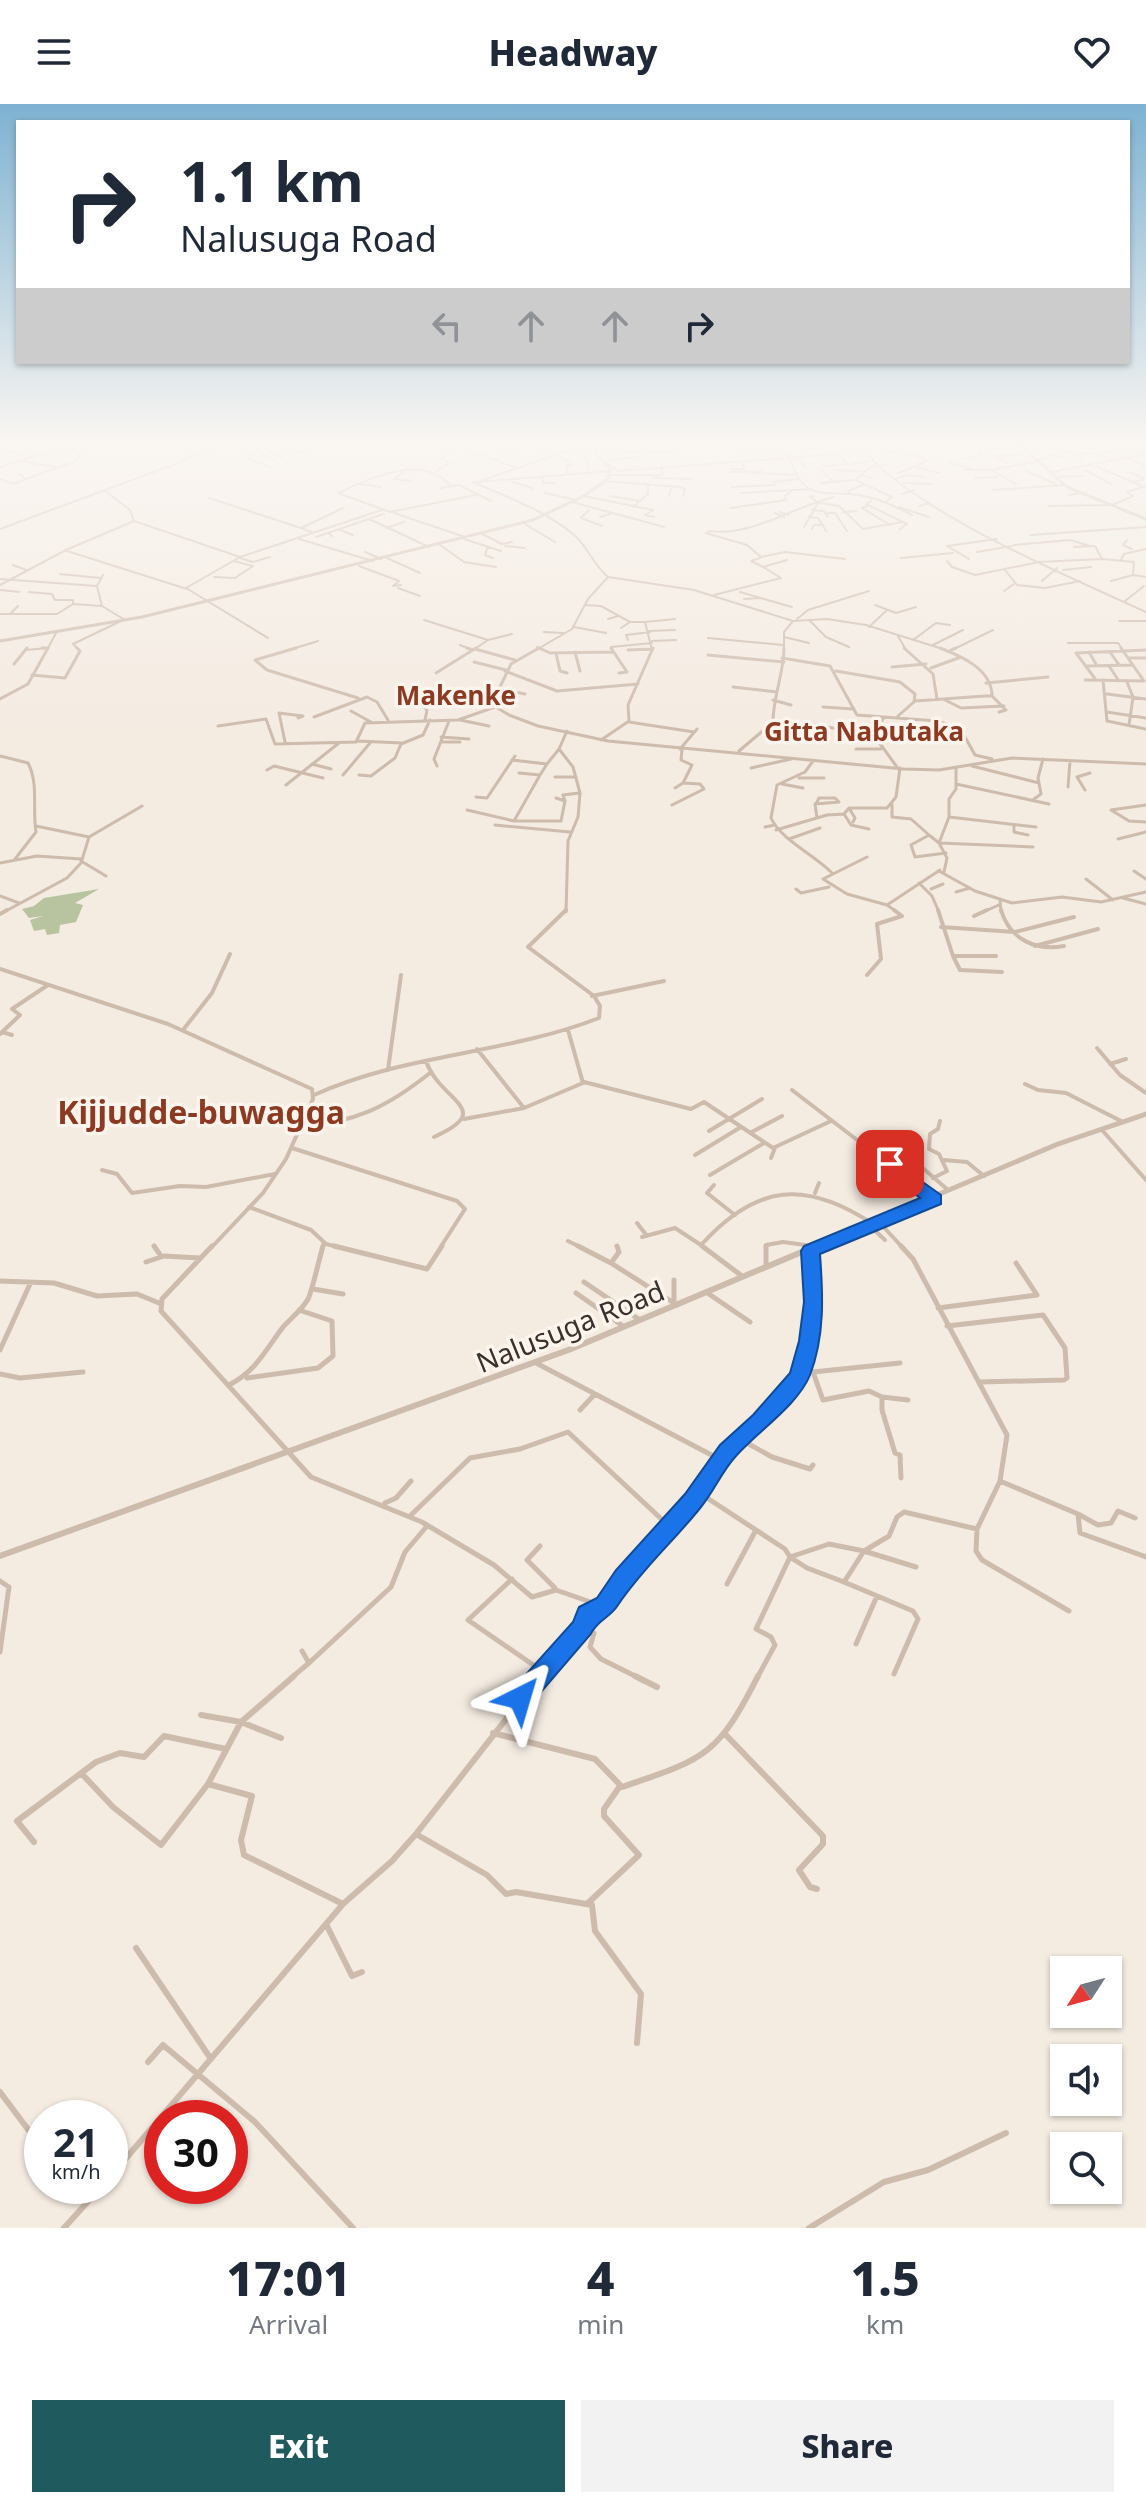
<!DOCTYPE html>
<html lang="en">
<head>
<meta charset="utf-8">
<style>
  body { margin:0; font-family:"Noto Sans",sans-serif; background:#f2f2f3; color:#1f2937; height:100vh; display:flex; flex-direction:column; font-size:30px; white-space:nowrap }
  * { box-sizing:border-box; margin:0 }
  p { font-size:26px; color:#747a83 }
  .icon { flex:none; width:44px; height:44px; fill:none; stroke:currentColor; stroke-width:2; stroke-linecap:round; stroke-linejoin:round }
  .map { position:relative; height:2124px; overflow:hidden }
  .side { display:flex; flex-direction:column; background:#fff; flex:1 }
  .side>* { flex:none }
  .top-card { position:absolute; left:16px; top:16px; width:1114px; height:244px; border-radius:0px; box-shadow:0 2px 6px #0004; background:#fff; color:#1f2937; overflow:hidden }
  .needle { width:52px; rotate:234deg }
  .fabs { position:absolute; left:1050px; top:1852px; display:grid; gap:16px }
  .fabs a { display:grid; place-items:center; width:72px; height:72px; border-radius:0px; background:#fff; box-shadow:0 2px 6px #0004; font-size:40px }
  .speed { position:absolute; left:24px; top:1996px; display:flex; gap:16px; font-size:40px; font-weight:700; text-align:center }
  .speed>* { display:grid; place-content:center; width:104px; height:104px; border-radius:50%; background:#fff; box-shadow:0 2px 6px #0004; line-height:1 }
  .speed small { font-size:20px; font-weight:400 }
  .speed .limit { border:12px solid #d22; background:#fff; color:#111 }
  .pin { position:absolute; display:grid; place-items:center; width:68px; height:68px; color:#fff; margin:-34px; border-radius:16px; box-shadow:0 4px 12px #0006 }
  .me { position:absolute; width:88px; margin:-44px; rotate:40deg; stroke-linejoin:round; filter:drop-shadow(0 0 6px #0008) }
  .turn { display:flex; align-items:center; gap:28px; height:168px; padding:0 32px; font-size:36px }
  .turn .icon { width:104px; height:104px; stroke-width:2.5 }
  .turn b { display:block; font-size:56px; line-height:68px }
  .lanes { display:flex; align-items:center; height:76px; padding:0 32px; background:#0003; justify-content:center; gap:40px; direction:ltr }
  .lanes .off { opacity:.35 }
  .eta { display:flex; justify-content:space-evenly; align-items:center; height:136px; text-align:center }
  .eta b { font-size:48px; font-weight:800; line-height:56px }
  .primary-button { display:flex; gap:16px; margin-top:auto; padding:16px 32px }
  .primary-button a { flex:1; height:92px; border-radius:0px; background:#1f5a5e; color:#fff; font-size:32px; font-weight:800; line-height:92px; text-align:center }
  .primary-button a+a { background:#f2f2f3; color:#1f2937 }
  header { display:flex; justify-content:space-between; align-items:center; height:104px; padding:0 32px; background:#fff; font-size:36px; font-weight:800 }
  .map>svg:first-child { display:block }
</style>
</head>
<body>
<header><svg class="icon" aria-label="menu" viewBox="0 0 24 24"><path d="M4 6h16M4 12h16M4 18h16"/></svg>Headway<svg class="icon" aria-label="heart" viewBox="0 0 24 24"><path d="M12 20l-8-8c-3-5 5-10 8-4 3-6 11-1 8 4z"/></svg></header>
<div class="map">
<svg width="1146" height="2124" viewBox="0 0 1146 2124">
  <rect width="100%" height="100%" fill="#f4ebe1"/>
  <path fill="#b8c4a0" d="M99,785L75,799L83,801L76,818L60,821L59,829L47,831L45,825L34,827L30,816L43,812L29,814L22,805L34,802L44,794Z"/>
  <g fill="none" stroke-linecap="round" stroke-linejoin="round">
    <path stroke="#cdbbac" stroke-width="2" d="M226,340H247
      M247,340L241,346L253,352L248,355L270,363
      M363,340H369
      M683,340L707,342
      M772,340L789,353
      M795,340H801
      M884,340L926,356
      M976,340L980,343L998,340
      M1049,340L1083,354
      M1070,340L1095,346L1115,358
      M1114,340L1142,350
      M323,342L343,343
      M538,342L556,347
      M17,343L41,349
      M593,343L675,349
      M1135,343L1146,347
      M288,344L304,349
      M0,345L27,352
      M264,345L283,354
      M808,345L820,343L829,349
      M863,345C913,408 1070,473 1146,508
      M282,346L297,340
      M742,346H778
      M255,347L275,356
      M470,347L514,363
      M623,347L647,350
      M988,347L1007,359
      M248,349L271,340
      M883,349L898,347
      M555,350L573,360L566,362L568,371
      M584,350L589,362L587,369
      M1077,350L1096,349
      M1101,350L1122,345
      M995,352L1024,350
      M798,353L806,364
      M498,354L515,344
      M790,354C804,399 822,386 859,391C878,394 895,402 912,411
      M963,355L981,352L978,349L981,347L1021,342
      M1130,355L1146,362
      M602,356L618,367L839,350L879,340
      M607,356L641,353
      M1037,356L1055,351L1065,354
      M19,357L56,363
      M926,357L914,363L940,369
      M950,359L975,366
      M852,360L868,357
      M873,361L855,376L892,393L885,398
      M824,362L847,360L839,350
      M0,363L73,340
      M875,363L888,360
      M1098,363L1141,382
      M731,365H744L743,358
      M835,366L865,368
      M963,366H991L1039,357
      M991,366L1016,380
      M1085,366L1111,380
      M822,367L833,377
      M1026,367L1056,380
      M404,368L394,375L411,377
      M730,368L761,367
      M746,368L794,371
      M1052,368L1146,350
      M1130,368L1145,375L1132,378
      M898,369L914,363
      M19,370L26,375
      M432,370L449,359L441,354L454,348L451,343L459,340
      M610,371H663L661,364
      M862,371L872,374
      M542,373L543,379H555
      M1056,373L1083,372
      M654,374L692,375
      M975,374L997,373
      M0,375L13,380L75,357L81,350L61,342
      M894,375L908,371L925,373
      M480,377L587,340
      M605,377L680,383L685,385L683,392
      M473,378C507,393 544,406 573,430C588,442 593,461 608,473L588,495L572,525L536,546
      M476,378L611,367
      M513,378L533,384
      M773,378L798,375
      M820,379L855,376
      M903,379L932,380
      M360,380L381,383
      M451,382C422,349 371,374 338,389L390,408L476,391
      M731,383L775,381
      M440,384L459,381L491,397
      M104,386L130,406L134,417L240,453
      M993,386L1064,381
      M545,389L577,396
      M741,389L812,385
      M851,390L848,387L863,381
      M902,390L914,386
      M1069,391L1081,389
      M584,392L653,406
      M610,392L640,397
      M669,392L672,382
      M814,392L810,393L816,397
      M209,394L301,424
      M871,397L866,400L907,420L900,425
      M572,398L664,423
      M820,399L839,402L863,425L902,418
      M868,402L862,404L890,421
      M919,402L930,399
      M1049,402L1112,401L1133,392L1127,388L1146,382
      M633,403L648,390V381
      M899,403L929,413
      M730,404L786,396L785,392L791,388
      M589,406L581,414L602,422
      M653,406L645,411L654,413
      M812,406L824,407L828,413
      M780,408L788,411
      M843,408L856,407
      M394,409L465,433
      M775,409L784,413
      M825,409H835L847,427
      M600,413L610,410
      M809,413L818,414L826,427
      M371,414L384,410
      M523,419L555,438
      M804,423L818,399
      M386,424L404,418
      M0,425L178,359L218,340
      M812,425L814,421H823
      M340,426L353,431
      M708,427C752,433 792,403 834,393
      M311,428L301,424L343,404
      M706,429L747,441L761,453L785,448L845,455
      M482,430L502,440L512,438
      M1030,431L1146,423
      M332,432L328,429L369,415L429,443
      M316,433L328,429
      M299,435L373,457
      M464,435L501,447
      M1127,436L1123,441L1132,445
      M440,441L464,458L496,463
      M1014,441L1070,436L1090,442
      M488,442L485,451L493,454
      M505,442L525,444
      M1074,443L1095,442L1102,455
      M67,447L187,485
      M365,448L381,455
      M977,448L1012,442
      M240,454L253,458L270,453
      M387,454L420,469
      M760,454L751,457L763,463
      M901,454L953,449
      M969,455L947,442L997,435
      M1121,456L1124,450L1146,445
      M947,457L952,463L975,471L1039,458L1102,455L1134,458L1133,471L1146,473
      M13,461L26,466
      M359,462L399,477L393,482L401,481
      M1005,466L1017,481L1045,484L1080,477
      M1063,466L1091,463
      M60,470L100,474
      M214,473L235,474L253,462L233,457
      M608,473L694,486L793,517L827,515L866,521L946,546
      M781,474L763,463L787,456
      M0,475L97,482L102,502L125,516
      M1042,477L1057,464
      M1111,477L1133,471
      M0,481L66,446L134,417
      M97,482L103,471
      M398,484L420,492
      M0,486L19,488
      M1004,487L1014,480
      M29,488L52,490L55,496H73V500
      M740,488L792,503
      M714,491L781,474
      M744,495L761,494
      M1125,497L1144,482
      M585,501L601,502L630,518L621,524
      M875,501L896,509L916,503
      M0,510H57L73,500L102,502
      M10,510L18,502
      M608,515L618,512
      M797,515L808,506L869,487
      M424,516L488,536
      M810,517L826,533L849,543
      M1119,517H1146
      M630,518H645L652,546
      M645,518L675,515
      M574,523L606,529
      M869,523L886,507
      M649,527L675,526
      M544,528L563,529
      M898,532L906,546
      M784,533L809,539
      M268,534L186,484L240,453L382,406
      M708,534L783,541
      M628,536L626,531L650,528
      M913,536L936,519L950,521
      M652,537L676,536
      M1068,539H1118L1123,546
      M460,541L472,546
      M933,541L963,526
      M537,543L543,546
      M26,546L47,544
      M47,546L56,529
      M79,546L73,540L121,517
      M289,546L318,537
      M473,546L488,536L512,530
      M613,546L611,543L652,539
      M634,546L653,545
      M784,546V528L793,517
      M952,546L993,526"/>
    <path stroke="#cdbbac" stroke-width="3" d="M42,544H47
      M296,544L255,556L267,566L358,594
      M467,544L473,546
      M539,544L511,560L500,583L486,597L509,611L538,622L608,637L904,665L939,666L1012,654L1146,660
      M539,544L550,549L613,548
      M611,544L627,568L619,569
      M904,544L933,570L937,595
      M940,544C961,552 992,565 992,592
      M1121,544L1144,577
      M475,545L515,556
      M628,546L653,545
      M951,546L956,544
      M575,548L580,567
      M1089,548L1097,562
      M1110,548L1119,561
      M556,549L560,567L567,569
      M1076,549L1146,546
      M1076,549L1096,576
      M708,551L784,558
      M782,554L830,562L857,611L937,617L960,624L975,651L992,655
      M1128,554H1146
      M474,558L506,566
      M14,560L27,544
      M1086,562L1133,561
      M1109,562L1119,577
      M892,563L926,560
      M931,564L961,553
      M505,567L557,587L638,580
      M836,567L900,578L915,590L914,598
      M436,569L476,544
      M32,571L65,574L80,547L77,544
      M1085,576L1144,577
      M1103,576L1107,617L1146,625
      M1127,578L1133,593L1129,621
      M986,579L1048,573
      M733,583L777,588
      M499,585L525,590
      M1107,590L1146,595
      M468,592L487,598
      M0,595L28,580L48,544
      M773,596L791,601
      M945,596L961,604L1004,602
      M422,601L427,606L425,616
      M471,603L485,598
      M823,603L854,605
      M351,607L371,618
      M1107,608L1146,614
      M898,612L915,597L985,592H992L1006,606L999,608
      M314,613L367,593L377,598L388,616
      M883,615L873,630L897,663
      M460,616L489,622
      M629,618L694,628
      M812,620L874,632
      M218,622L266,615L275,640L356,638L365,619L458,616L495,603
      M441,633L469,635
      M601,636L629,617L628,601L653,544
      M357,637L402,639
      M285,638L279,609L303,612L298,614
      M441,638H460
      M680,645L697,625
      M856,645H881
      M682,646L681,656L692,661L683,679
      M739,647L773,618C773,592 784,569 784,544
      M0,652L28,659C39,680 32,704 36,728L15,755
      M512,656L547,660L540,671
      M813,657L805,668L777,681L771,714C781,736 815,751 832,769
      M312,660L331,665
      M547,660L559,645
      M437,662L434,655L449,617
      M972,662L1039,679
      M751,664L791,655
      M267,666L274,662L323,674
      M343,671L370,639
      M359,671L371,672L395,654L401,640L423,631L430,616
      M555,673H576
      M799,674H824
      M782,680L803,684
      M956,680L1049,700
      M286,681L339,639
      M1068,683L1070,657
      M1085,686L1077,673L1090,669
      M476,693L487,694L515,652
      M1034,695L1041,690L1038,674L1043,655
      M565,697L563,691L579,689
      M816,700L819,694H835L839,698
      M892,700V713L911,715L929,731L911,741L915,753L946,749
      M672,701L704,685L700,680L683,679L675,684
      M849,704L855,714L853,718
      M467,706L514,717L540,671L519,669
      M1111,706L1129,717L1146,718
      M1111,706L1146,701
      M844,710L851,721L869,725
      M949,713L1036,723
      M817,714L815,700L839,698
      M514,717H561L565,697L556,694
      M495,721L570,728
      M1014,721V728L1028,731
      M36,722L89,733L142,702
      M765,723L775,721
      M776,726L827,711L844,710L849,704H887L896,693L900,664
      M929,731L939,739L1033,743
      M789,735L820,724
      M1118,735L1146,728
      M867,753L823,775L847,790L887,801L940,766
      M81,757L106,772
      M0,759L37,752L81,755
      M939,767L975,787L1012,799L1062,793L1101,798L1146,788
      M1134,767L1146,775
      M944,768L947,754L939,739L949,713V695L956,685V664
      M1086,775L1113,796
      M919,779L932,792L939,808
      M796,785L801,789L829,783
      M931,785L943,780
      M956,788L970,784
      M0,792L19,799
      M1123,794L1146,800
      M1000,796L1001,808
      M887,801L897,808
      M4,808L67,774L81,759L89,733
      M566,808L568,737L578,713L580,689L573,663L559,645L567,627
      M983,808L999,801"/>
    <path stroke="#cdbbac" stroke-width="4" d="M938,806L953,852H996
      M1001,806C1010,836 1036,847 1064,842
      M0,810L7,806
      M974,812L987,806
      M941,823L1015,828L1074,813
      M1035,842L1098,825
      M953,852L960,866L1002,868
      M0,865L168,920L312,985L313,995L286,1055L263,1089L211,1144
      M867,871L881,855L877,820L902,812L894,806
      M592,892L664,877
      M183,926L212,889L230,850
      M2,928L12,931
      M0,930L20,911L12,905L48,881
      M1097,944L1120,971L1146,989
      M477,945L524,1004
      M426,957C440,998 497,1005 434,1033
      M1110,960L1126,955
      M388,966L401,871
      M584,978L691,1005L704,998L773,1044L831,1017
      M1025,980L1038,986L1066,989L1121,1017
      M792,986L934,1095
      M314,991C404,950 507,950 599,914L600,902L594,892L528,843L566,806
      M464,1015L524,1004L583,979L568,926
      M300,1022C355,1019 387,1003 430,969
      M1102,1026L1146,1076
      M709,1027L762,995
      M750,1029L782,1012
      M292,1044L457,1097L465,1105L440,1144
      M695,1051L741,1023
      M771,1054L775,1044
      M944,1056L967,1058L984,1072
      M917,1059L948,1086
      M102,1066L117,1070L132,1089L180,1082L206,1083L275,1070
      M710,1071L764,1039
      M878,1073L890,1060
      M933,1074L947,1067L939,1050L929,1045L930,1030L938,1025L940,1017
      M714,1081L707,1089L735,1111
      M815,1089L819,1079
      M249,1103L311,1126L326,1140L342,1144
      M879,1118L903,1144
      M637,1119L647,1132
      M870,1122L885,1136
      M642,1133L675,1124L701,1141
      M568,1137L582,1144
      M322,1144L324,1139
      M705,1144L701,1141C757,1079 806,1076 873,1120
      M766,1144V1141L783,1138L820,1143"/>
    <path stroke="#cdbbac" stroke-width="5" d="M154,1142L161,1152
      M212,1142L162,1195L161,1207L311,1373L422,1418L494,1461L532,1493L556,1486L602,1502
      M334,1142L427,1165L442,1142
      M578,1142L609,1158
      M617,1142L619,1148L611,1159L677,1201
      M702,1142L742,1172
      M766,1142V1163
      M813,1142L820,1143
      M146,1158L164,1152L200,1154
      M674,1176V1198
      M0,1177L54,1179L97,1192L137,1190L159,1199
      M584,1178L640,1216
      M313,1185L343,1190
      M706,1188L750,1218
      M576,1189L623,1222
      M938,1204L1037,1191L1016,1159
      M947,1222L1043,1211L1065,1244L1067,1274L1064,1276L979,1278
      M0,1246L30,1180
      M536,1259L721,1356
      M804,1260L813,1268L900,1259
      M813,1268L823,1296L869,1287L882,1293L908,1296
      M0,1270L20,1274L83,1268
      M247,1274L318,1264L333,1252L332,1217L299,1206
      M229,1281C256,1267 265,1247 283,1223C291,1214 302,1206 308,1195C311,1191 320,1152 323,1142
      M882,1293V1306L895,1349L900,1351L901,1374
      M580,1306L595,1290
      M740,1335L772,1353L810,1365L813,1361
      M1000,1377L1078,1410L1080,1429L1146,1453
      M698,1388L785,1445L790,1453L756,1525L771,1533L775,1541L757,1574
      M385,1399L396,1394L411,1377
      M1078,1410L1098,1421L1111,1419L1118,1407L1135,1414
      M410,1412L470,1354L520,1345L568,1328L669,1422
      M977,1425L976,1447L982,1456L1069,1507
      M540,1442L527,1456L555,1484
      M790,1453L829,1440L864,1447L889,1432L897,1413L904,1408L977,1425L1000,1377L1007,1331L913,1155L901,1142
      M790,1453L807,1464L844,1478L864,1447L916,1463
      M512,1475L468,1516L542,1567
      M0,1477L9,1483L0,1548
      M844,1478L913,1507L918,1515L894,1570
      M727,1480L756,1426
      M582,1524L594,1529L590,1543L601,1555L639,1574
      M856,1540L877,1492
      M309,1559L391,1483L405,1448L427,1422
      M291,1574L309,1559L302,1547
      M538,1574L582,1524L588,1510L605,1501L624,1473L693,1396L728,1347L799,1272L809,1237L814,1198L810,1147"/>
    <path stroke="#cdbbac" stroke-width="6" d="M635,1572L657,1583
      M201,1611L241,1618L281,1634
      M493,1629L595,1655L622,1683C704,1655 717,1653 758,1572
      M725,1630L823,1732V1740L799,1766L810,1783L817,1785
      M82,1670L113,1703L161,1741L208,1680L241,1618L294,1572
      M208,1680L252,1692L241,1736L244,1751L343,1800
      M416,1730L487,1771L506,1790L516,1788L592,1801L595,1827L641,1890L637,1939
      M34,1738L17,1717L96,1658L120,1649L144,1653L164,1632L226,1645
      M587,1800L639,1751L604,1712V1705L620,1682
      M326,1820L352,1872L362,1868
      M136,1844L211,1955
      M148,1958L163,1941L255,2018L353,2124
      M0,1988L42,2044
      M110,2073L343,1800L392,1757L416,1730L540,1572
      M64,2124L102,2082
      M809,2124L884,2078L928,2066L1006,2029"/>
    <path stroke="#cdbbac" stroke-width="3" d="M1019,340L1067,383L1146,415
      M0,537L142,513L533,416L584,392L608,375L610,364L595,350L594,340"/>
    <path stroke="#cdbbac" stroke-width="5" d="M811,1144L1058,1040L1146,1010"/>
    <path stroke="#cdbbac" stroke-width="6" d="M0,1452L571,1245L816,1142"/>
  </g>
  <linearGradient id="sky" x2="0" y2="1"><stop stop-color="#7eb2d2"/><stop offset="0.53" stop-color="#faf6f2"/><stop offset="1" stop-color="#faf6f2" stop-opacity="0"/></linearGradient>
  <rect width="1146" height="637" fill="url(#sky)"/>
  <path fill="#1a73e8" stroke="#114b97" stroke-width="2" d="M890,1055L941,1091V1100L820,1150C823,1191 825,1232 810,1271C798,1301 757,1328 736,1352C722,1367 714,1387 701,1403C674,1437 642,1465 618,1501C609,1515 599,1514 590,1531L529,1602L520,1605L512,1602L508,1594L512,1586L573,1518L579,1503L597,1494L616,1466L685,1390L720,1341L753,1311L790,1269L799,1237L804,1198L801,1147L804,1142L920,1094L883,1065V1056Z"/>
  <g text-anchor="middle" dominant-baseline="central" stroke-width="7" stroke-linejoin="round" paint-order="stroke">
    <g font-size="26" font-weight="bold" fill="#8c3b22" stroke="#fbf5ee">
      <text x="456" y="591">Makenke</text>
      <text x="864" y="627">Gitta Nabutaka</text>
    </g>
    <g font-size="28" fill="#3b302b" stroke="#fbf5ee">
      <text transform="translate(570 1222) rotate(-22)">Nalusuga Road</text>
    </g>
    <g font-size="32" font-weight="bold" fill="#8c3b22" stroke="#fbf5ee">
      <text x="201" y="1007">Kijjudde-buwagga</text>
    </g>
  </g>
</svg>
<div class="fabs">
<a><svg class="needle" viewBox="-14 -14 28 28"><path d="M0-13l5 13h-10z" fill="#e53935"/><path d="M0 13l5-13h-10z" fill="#747a83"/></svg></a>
<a><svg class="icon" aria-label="sound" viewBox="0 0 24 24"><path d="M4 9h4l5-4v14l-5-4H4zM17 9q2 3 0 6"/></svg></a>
<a><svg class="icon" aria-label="search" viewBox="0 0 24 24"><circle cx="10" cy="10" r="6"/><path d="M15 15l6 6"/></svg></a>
</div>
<div class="speed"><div>21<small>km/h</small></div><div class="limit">30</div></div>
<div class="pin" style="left:890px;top:1060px;background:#d93025"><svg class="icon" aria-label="arrive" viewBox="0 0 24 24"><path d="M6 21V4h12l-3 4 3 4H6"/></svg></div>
<svg class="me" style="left:520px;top:1594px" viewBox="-20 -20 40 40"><path d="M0-17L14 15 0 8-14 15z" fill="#1a73e8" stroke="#fff" stroke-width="4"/></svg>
<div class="top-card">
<div class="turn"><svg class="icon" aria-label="right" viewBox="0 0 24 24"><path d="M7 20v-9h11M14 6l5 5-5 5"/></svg><div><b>1.1 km</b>Nalusuga Road</div></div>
<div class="lanes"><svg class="icon off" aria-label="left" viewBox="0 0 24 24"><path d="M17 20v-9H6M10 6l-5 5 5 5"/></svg><svg class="icon off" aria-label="ahead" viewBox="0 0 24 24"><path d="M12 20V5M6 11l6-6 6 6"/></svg><svg class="icon off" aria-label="ahead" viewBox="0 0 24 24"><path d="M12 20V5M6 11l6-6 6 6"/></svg><svg class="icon" aria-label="right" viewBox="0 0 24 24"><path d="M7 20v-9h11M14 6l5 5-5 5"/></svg></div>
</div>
</div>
<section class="side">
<div class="eta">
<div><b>17:01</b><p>Arrival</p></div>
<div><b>4</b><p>min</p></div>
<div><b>1.5</b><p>km</p></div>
</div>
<div class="primary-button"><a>Exit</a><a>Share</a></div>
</section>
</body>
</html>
